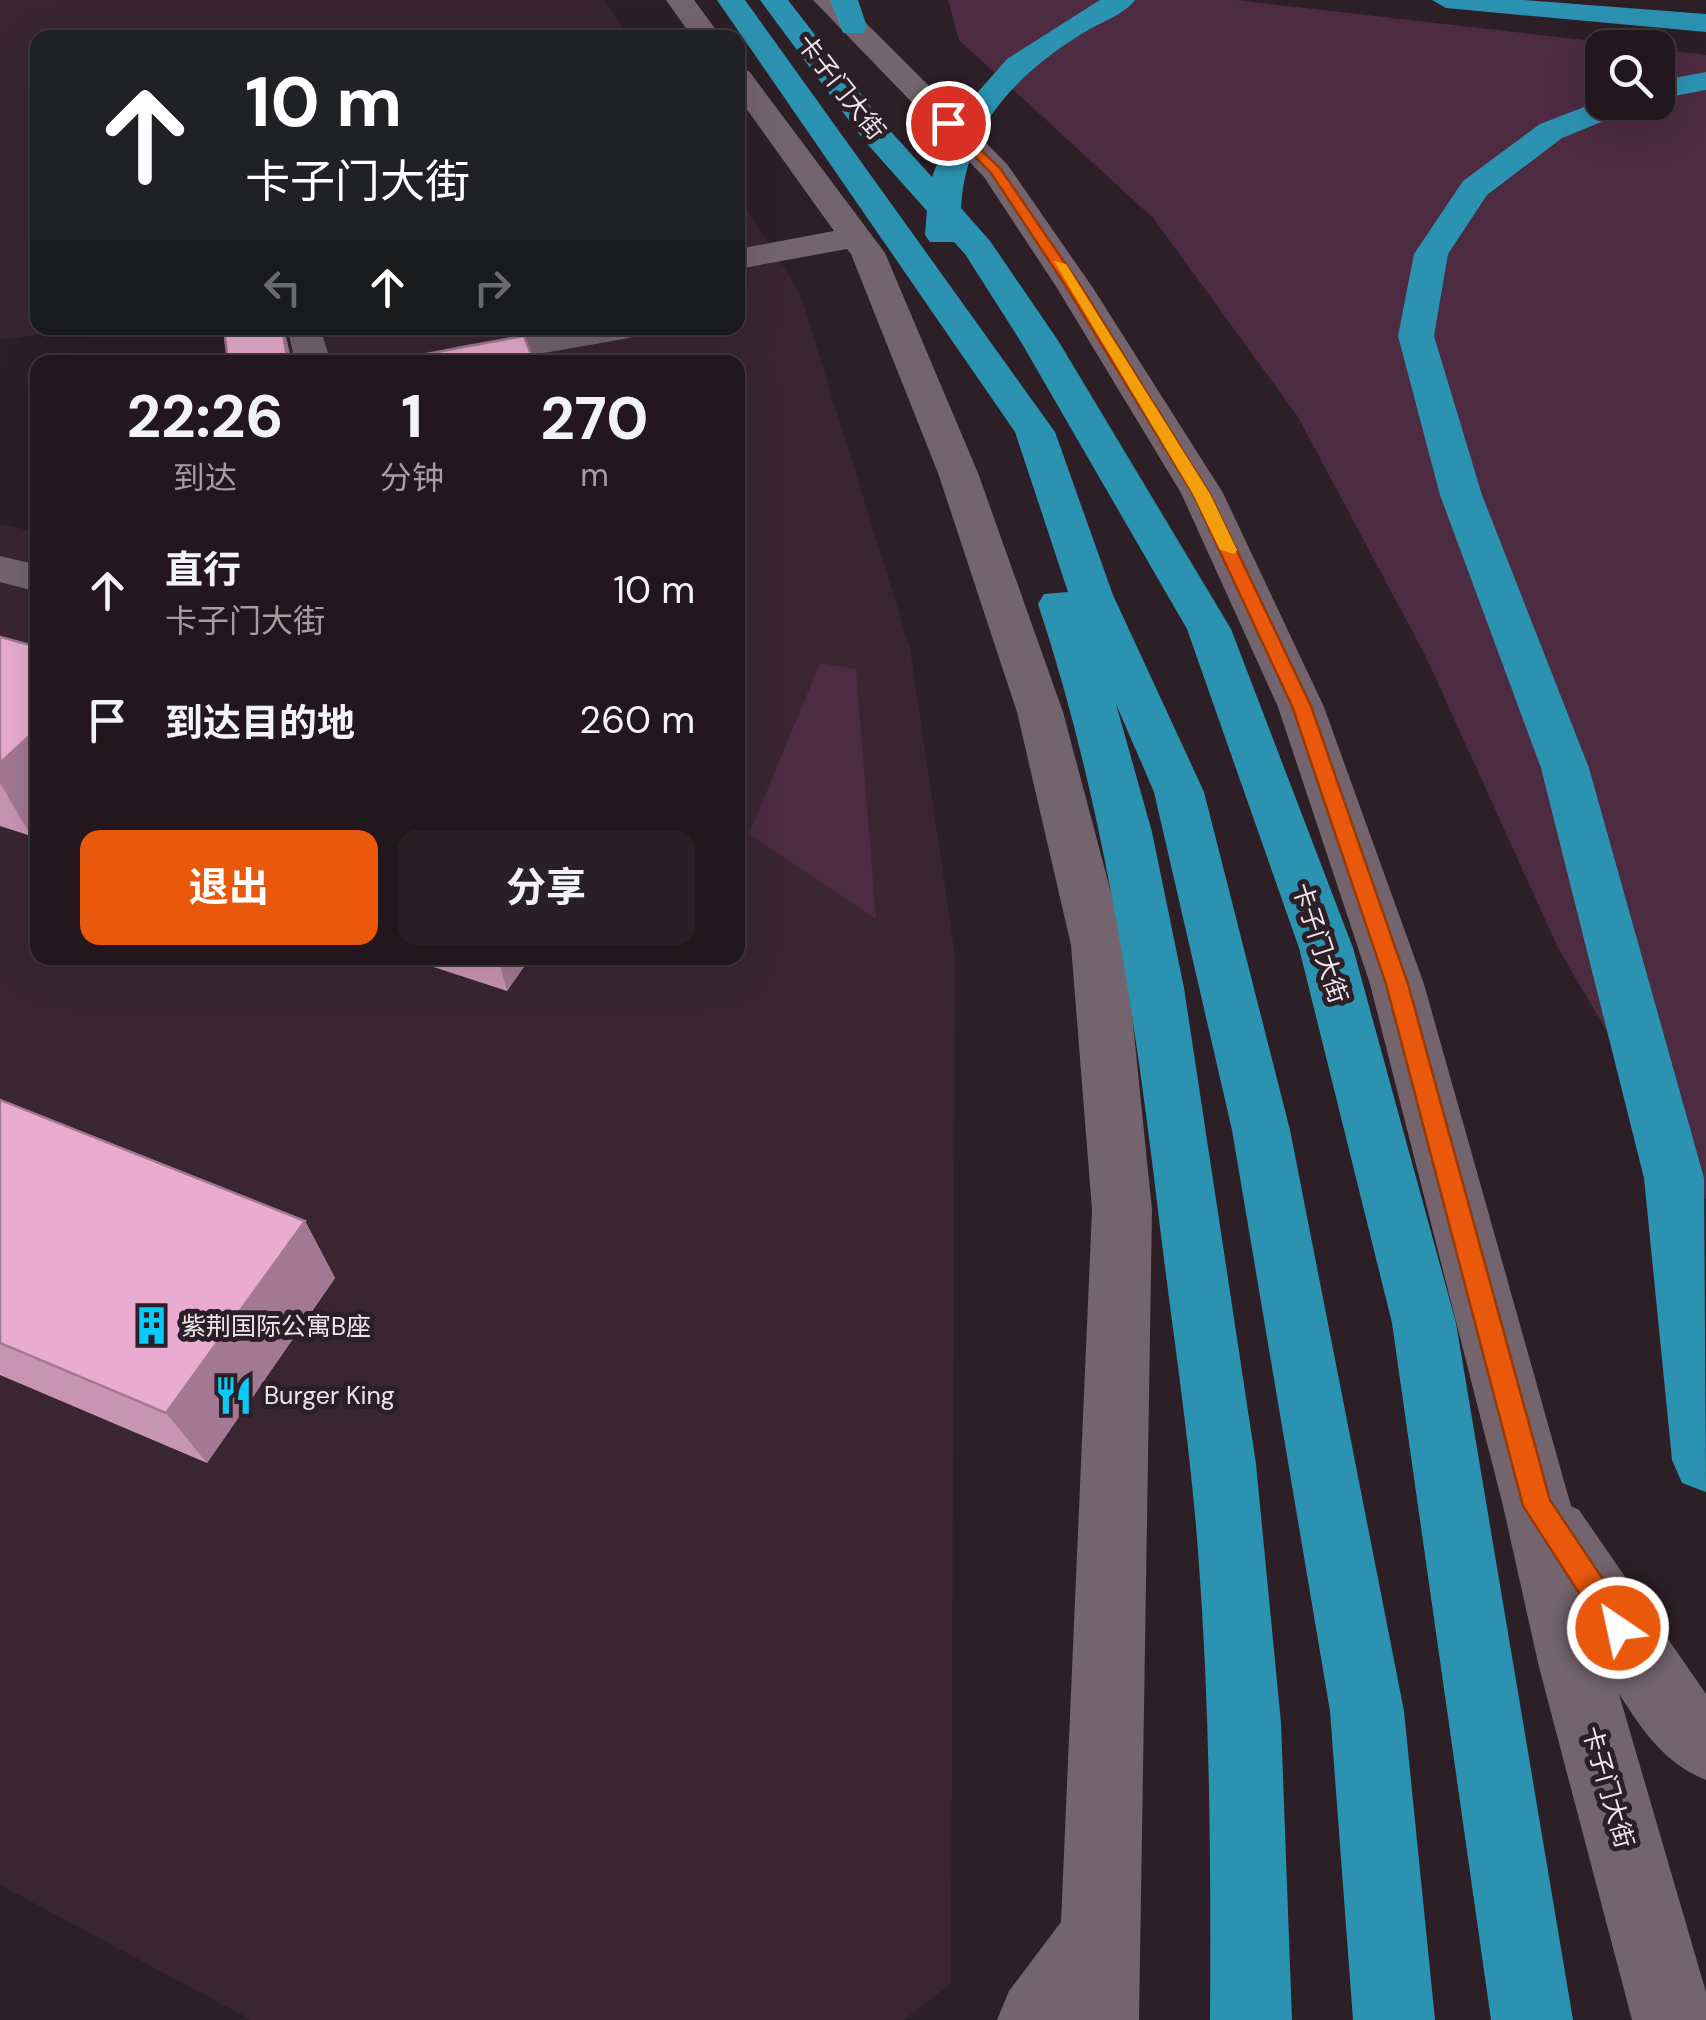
<!DOCTYPE html>
<html lang="zh">
<head>
<meta charset="utf-8">
<style>
  body { margin:0; font-family:"DM Sans","Noto Sans SC",sans-serif; background:#292025; color:#f1f3f6; height:100vh; display:flex; flex-direction:column; font-size:38px; white-space:nowrap }
  * { box-sizing:border-box; margin:0 }
  p { font-size:32px; color:#a29fa3 }
  .icon { flex:none; width:55px; height:55px; fill:none; stroke:currentColor; stroke-width:2; stroke-linecap:round; stroke-linejoin:round }
  .map { position:relative; flex:1; overflow:hidden }
  .panel { position:absolute; left:30px; top:355px; width:715px; height:610px; display:flex; flex-direction:column; background:#21171c; border-radius:20px; box-shadow:0 10px 40px #0002,0 0 0 2px #3e363b }
  .panel>* { flex:none }
  .top-card { position:absolute; left:30px; top:30px; width:715px; height:305px; border-radius:20px; box-shadow:0 10px 40px #0002,0 0 0 2px #3e363b; background:#202124; color:#fff; overflow:hidden }
  .fabs { position:absolute; left:1585px; top:30px; display:grid; gap:20px }
  .fabs a { display:grid; place-items:center; width:90px; height:90px; border-radius:20px; background:#21171c; box-shadow:0 10px 40px #0002,0 0 0 2px #3e363b; font-size:50px }
  .pin { position:absolute; display:grid; place-items:center; width:85px; height:85px; color:#fff; margin:-42px; border:5px solid #fff; border-radius:50%; box-shadow:0 2px 10px #0007 }
  .me { position:absolute; width:110px; margin:-55px; rotate:326deg; stroke-linejoin:round; filter:drop-shadow(0 0 8px #0008) }
  .turn { display:flex; align-items:center; gap:35px; height:210px; padding:0 50px; font-size:45px }
  .turn .icon { width:130px; height:130px; stroke-width:2.5 }
  .turn b { display:block; font-size:70px; line-height:85px }
  .lanes { display:flex; align-items:center; height:95px; padding:0 50px; background:#0003; justify-content:center; gap:50px; direction:ltr }
  .lanes .off { opacity:.35 }
  .eta { display:flex; justify-content:space-evenly; align-items:center; height:170px; text-align:center }
  .eta b { font-size:60px; font-weight:700; line-height:70px }
  .action { display:flex; gap:20px; margin-top:auto; padding:20px 50px }
  .action a { flex:1; height:115px; border-radius:20px; background:#ea580c; color:#fff; font-size:40px; font-weight:700; line-height:115px; text-align:center }
  .action a+a { background:#292025; color:#f1f3f6 }
  ul { padding:0; list-style:none }
  li { display:flex; align-items:center; gap:30px; height:130px; padding:0 50px }
  li div { flex:1 }
  li b { display:block; font-size:38px }
  li em { font-style:normal }
  .map>svg:first-child { display:block }
</style>
</head>
<body>
<div class="map">
<svg width="1706" height="2020" viewBox="0 0 1706 2020">
  <rect width="100%" height="100%" fill="#2c1f26"/>
  <path fill="#392631" d="M0,0H604L630,37L38,38V328H80L0,340Z
    M738,195L800,293L910,648L955,955L951,1984L904,2020H251L0,1885V524L37,532L38,958H738V362H236L232,328H738Z"/>
  <path fill="#4d2b40" d="M948,0H1236L1645,47L1602,48V102H1658V49L1706,55V1200L1558,948L1426,657L1298,417L1154,219L959,40Z
    M820,663L856,669L876,919L749,834Z"/>
  <g fill="none" stroke-linecap="round" stroke-linejoin="round">
    <path fill="#74646d" fill-rule="evenodd" d="M666,0H694L722,38H693Z
      M813,0H843L1007,164L1093,288L1223,493L1324,707L1424,984L1571,1506L1579,1510L1706,1694V1780C1663,1762 1644,1732 1619,1694L1706,1992V2020H1632L1539,1667L1503,1506L1370,984L1278,707L1181,493L1057,288L984,177Z
      M738,68L749,71L885,253L978,473L1063,712L1125,945L1152,1210L1139,2020H997L1009,1991L1061,1922L1092,1210L1071,945L1017,712L938,473L851,254L847,249L738,269V249L834,231L738,97Z
      M294,328H320L331,362H295L289,335Z
      M564,328H642L637,336L624,339L492,362H445L441,357L447,349L460,346Z
      M0,556L38,565V592L0,582Z"/>
    <path fill="#2c92b1" fill-rule="evenodd" d="M717,0H745L1055,432L1113,595L1204,792L1290,1130L1404,1711L1435,2020H1353L1330,1711L1232,1130L1154,792L1116,704L1152,832L1184,988L1256,1464L1281,1723L1292,2020H1210C1211,1863 1210,1707 1198,1551C1190,1442 1173,1335 1160,1227C1135,1015 1105,807 1038,604L1044,594L1068,592L1015,432Z
      M760,0H788L884,124L932,177L955,118L1007,59L1100,0H1135C1124,15 1099,23 1083,33C1016,75 966,125 961,208L990,241L1059,342L1231,629L1353,948L1456,1323L1573,2020H1491L1392,1323L1299,948L1187,629L1021,342L965,254L954,242H930L925,235L927,211L862,138Z
      M830,0H858L867,27L863,33H843Z
      M1432,0H1524L1706,14V32L1446,8Z
      M1706,72V90L1658,99V81Z
      M1602,100L1640,102L1636,108L1562,138L1487,195L1448,254L1434,336L1482,495L1589,768L1704,1178L1706,1492L1682,1483L1672,1460L1644,1178L1541,768L1440,495L1398,336L1414,254L1463,181L1540,124Z"/>
  </g>
  <path fill="#c894b3" d="M0,637L31,836L0,826Z
    M406,958H530L507,991Z
    M0,1100L305,1221L335,1278L207,1463L0,1375Z"/>
  <path fill="#a37892" d="M282,328H284L292,362H288Z
    M38,728V829L31,836L0,783V763Z
    M498,958H530L507,991Z
    M305,1221L335,1278L207,1463L166,1413Z"/>
  <path fill="#e9acd0" stroke="#a37892" stroke-width="2.5" d="M224,328H282L288,362H228Z
    M524,336L534,362H383Z
    M0,637L38,647V728L0,763Z
    M0,1100L305,1221L166,1413L0,1343Z"/>
  <path fill="#ea580c" stroke="#983908" stroke-width="2.5" d="M948,119L1000,168L1082,288L1210,494L1311,706L1408,984L1550,1500L1629,1618L1633,1628L1629,1638L1618,1643L1608,1638L1523,1506L1386,984L1292,706L1193,494L1067,288L991,173L942,123Z"/>
  <path fill="#f59e0b" d="M1054,261L1066,264L1210,494L1237,550L1235,554L1220,550L1193,494Z"/>
  <defs>
    <symbol id="building-bare" viewBox="-9 -9 18 18"><path d="M-4-6H4V6H1V3H-1V6H-4ZM-2.5-4.3h1.7v1.8h-1.7ZM.8-4.3h1.7v1.8H.8ZM-2.5-1h1.7V.8h-1.7ZM.8-1h1.7V.8H.8Z" fill="#0acafa" stroke="#2c1f26" stroke-width="2.5" paint-order="stroke"/></symbol>
    <symbol id="restaurant-bare" viewBox="-9 -9 18 18"><path d="M-5-6h1v4h1v-4h1v4h1v-4h1v5L-1.5 .5V6h-2V.5L-5-1ZM5-6V6H3V1.5H1.5Q1.5-4 5-6Z" fill="#0acafa" stroke="#2c1f26" stroke-width="2.5" paint-order="stroke"/></symbol>
  </defs>
  <g fill-rule="evenodd">
    <use href="#building-bare" x="124" y="1298" width="55" height="55"/>
    <use href="#restaurant-bare" x="206" y="1368" width="55" height="55"/>
  </g>
  <g text-anchor="middle" dominant-baseline="central" stroke-width="10" stroke-linejoin="round" paint-order="stroke">
    <g font-size="25" fill="#efe6eb" stroke="#2c1f26">
      <text transform="translate(841 87) rotate(52)">卡子门大街</text>
      <text transform="translate(1320 943) rotate(72)">卡子门大街</text>
      <text transform="translate(1608 1787) rotate(74)">卡子门大街</text>
    </g>
    <g font-size="25" fill="#efe6eb" stroke="#2c1f26" text-anchor="start">
      <text x="181" y="1326">紫荆国际公寓B座</text>
      <text x="264" y="1395">Burger King</text>
    </g>
  </g>
</svg>
<div class="fabs">
<a><svg class="icon" aria-label="search" viewBox="0 0 24 24"><circle cx="10" cy="10" r="6"/><path d="M15 15l6 6"/></svg></a>
</div>
<div class="pin" style="left:948px;top:123px;background:#d93025"><svg class="icon" aria-label="arrive" viewBox="0 0 24 24"><path d="M6 21V4h12l-3 4 3 4H6"/></svg></div>
<svg class="me" style="left:1618px;top:1628px" viewBox="-20 -20 40 40"><circle r="17" fill="#ea580c" stroke="#fff" stroke-width="3"/><path d="M0-11L8 9 0 5-8 9z" fill="#fff"/></svg>
<div class="top-card">
<div class="turn"><svg class="icon" aria-label="ahead" viewBox="0 0 24 24"><path d="M12 20V5M6 11l6-6 6 6"/></svg><div><b>10 m</b>卡子门大街</div></div>
<div class="lanes"><svg class="icon off" aria-label="left" viewBox="0 0 24 24"><path d="M17 20v-9H6M10 6l-5 5 5 5"/></svg><svg class="icon" aria-label="ahead" viewBox="0 0 24 24"><path d="M12 20V5M6 11l6-6 6 6"/></svg><svg class="icon off" aria-label="right" viewBox="0 0 24 24"><path d="M7 20v-9h11M14 6l5 5-5 5"/></svg></div>
</div>
<section class="panel">
<div class="eta">
<div><b>22:26</b><p>到达</p></div>
<div><b>1</b><p>分钟</p></div>
<div><b>270</b><p>m</p></div>
</div>
<ul>
<li><svg class="icon" aria-label="ahead" viewBox="0 0 24 24"><path d="M12 20V5M6 11l6-6 6 6"/></svg><div><b>直行</b><p>卡子门大街</p></div><em>10 m</em></li>
<li><svg class="icon" aria-label="arrive" viewBox="0 0 24 24"><path d="M6 21V4h12l-3 4 3 4H6"/></svg><div><b>到达目的地</b></div><em>260 m</em></li>
</ul>
<div class="action"><a>退出</a><a>分享</a></div>
</section>
</div>
</body>
</html>
